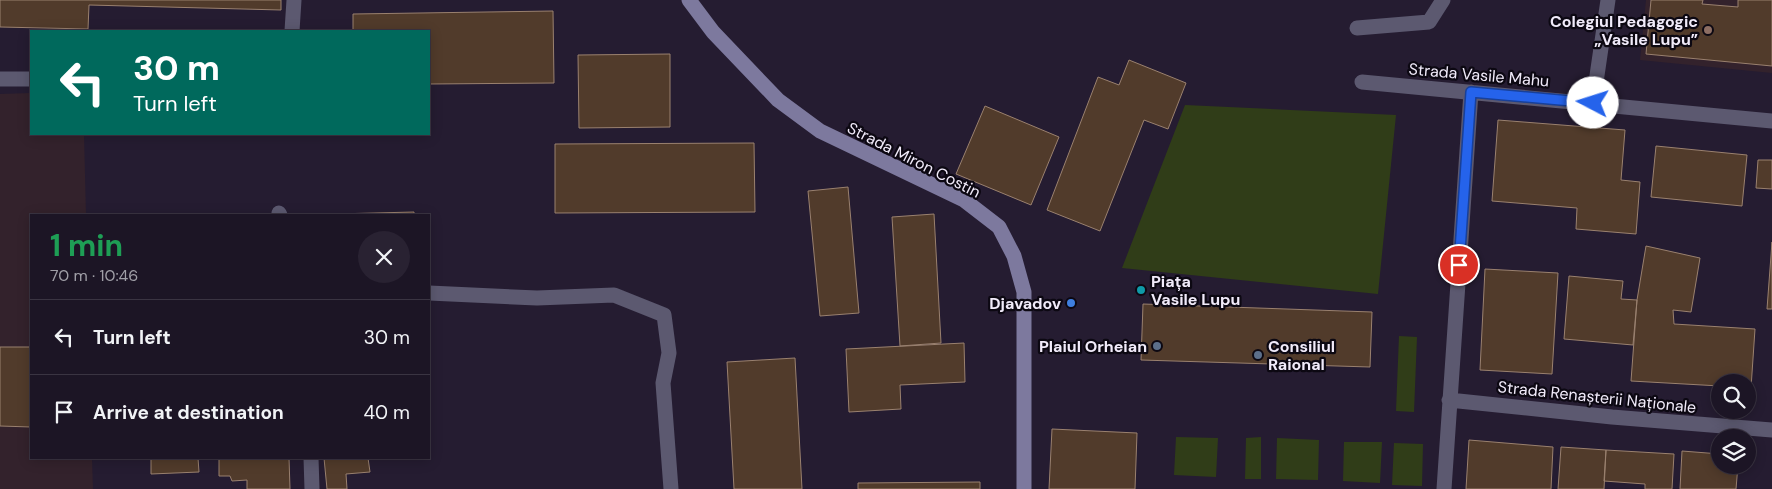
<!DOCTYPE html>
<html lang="en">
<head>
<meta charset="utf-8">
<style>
  body { margin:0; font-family:"DM Sans",sans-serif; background:#292232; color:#f1f3f6; height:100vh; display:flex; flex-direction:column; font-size:19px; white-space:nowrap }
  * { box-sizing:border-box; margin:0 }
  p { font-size:16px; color:#a09fa7 }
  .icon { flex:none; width:28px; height:28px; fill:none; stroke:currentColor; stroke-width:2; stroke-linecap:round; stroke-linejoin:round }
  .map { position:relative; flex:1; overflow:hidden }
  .panel { position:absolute; left:30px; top:214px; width:400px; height:245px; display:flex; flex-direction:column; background:#1c1525; border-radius:0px; box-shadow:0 2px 12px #0003,0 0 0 1px #3a3442 }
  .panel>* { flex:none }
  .banner { position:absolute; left:30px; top:30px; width:400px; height:105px; border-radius:0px; box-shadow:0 2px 12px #0003,0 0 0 1px #3a3442; background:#00695c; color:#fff; overflow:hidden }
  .tools { position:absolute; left:1711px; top:374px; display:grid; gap:10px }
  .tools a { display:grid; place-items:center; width:45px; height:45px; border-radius:50%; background:#1c1525; box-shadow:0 2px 12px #0003,0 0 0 1px #3a3442; font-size:25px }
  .pin { position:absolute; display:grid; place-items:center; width:42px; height:42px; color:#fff; margin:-21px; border:2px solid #fff; border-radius:50%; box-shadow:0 1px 5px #0007 }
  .me { position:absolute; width:55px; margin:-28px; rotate:275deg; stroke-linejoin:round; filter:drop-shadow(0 0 4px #0008) }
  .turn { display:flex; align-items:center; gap:18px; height:105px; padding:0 20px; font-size:22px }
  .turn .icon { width:65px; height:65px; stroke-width:2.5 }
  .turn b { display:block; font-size:35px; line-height:42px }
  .round { display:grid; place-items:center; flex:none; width:52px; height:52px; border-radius:26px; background:#292232 }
  .summary { display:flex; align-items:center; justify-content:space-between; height:85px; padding:0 20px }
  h1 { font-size:30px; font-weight:700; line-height:38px; color:#1e9e55 }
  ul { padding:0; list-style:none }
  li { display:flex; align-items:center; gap:15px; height:75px; padding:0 20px; border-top:1px solid #3a3442 }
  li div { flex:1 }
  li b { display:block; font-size:19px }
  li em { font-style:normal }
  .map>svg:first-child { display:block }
</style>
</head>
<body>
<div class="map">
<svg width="1772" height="489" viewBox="0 0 1772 489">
  <rect width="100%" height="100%" fill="#251c31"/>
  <path fill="#33222c" d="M1646,0H1772V73L1640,60Z
    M31,93V134H84L86,215H31V458H92L93,489H0V94Z"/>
  <path fill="#303d18" d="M1185,105L1396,115L1378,294L1122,268Z
    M1399,336L1417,337L1414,412L1396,411Z
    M1176,437L1218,438L1216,477L1174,475Z
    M1261,437V479H1245L1246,438Z
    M1277,438L1319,440L1318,480L1276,479Z
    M1344,442H1382L1380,483L1343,481Z
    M1394,443L1423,444L1422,486L1392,485Z"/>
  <path fill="#513b2b" stroke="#9a816f" d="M0,0H281V10L89,5L88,29L0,27Z
    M1651,0H1703L1702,4L1738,7V0H1772V66L1646,54Z
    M553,11L554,83L429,84V31H353V14Z
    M670,54V127L579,128L578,55Z
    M1129,60L1186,83L1168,129L1144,120L1100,231L1047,210L1098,77L1119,85Z
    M985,106L1059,137L1031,205L956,174Z
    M1498,120L1625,130L1621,180L1640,182L1636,234L1576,229L1577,208L1492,201Z
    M754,143L755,212L555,213V144Z
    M1656,146L1747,155L1742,206L1651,197Z
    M1758,160H1772V189L1756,188Z
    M848,187L859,313L820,316L808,191Z
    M414,212V215L335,214Z
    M934,214L941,343L900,346L892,217Z
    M1772,242V309H1767Z
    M1646,246L1700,258L1691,312L1673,310L1674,324L1755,329L1751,388H1748V382H1720V386L1631,381L1637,300Z
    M1485,269L1558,273L1552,374L1480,370Z
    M1569,276L1623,281L1621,299L1637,300L1633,345L1564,339Z
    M1143,304L1372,312L1370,367L1141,360Z
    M964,343L965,382L900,385L901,409L849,412L846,349Z
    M0,347H31V427L0,426Z
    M795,358L802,489H734L727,362Z
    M1052,429L1137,433L1135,489H1049Z
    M1469,440L1553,447L1551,489H1466Z
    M1561,447L1606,450L1604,489H1558Z
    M1606,450L1674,454L1672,489H1645V484L1604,481Z
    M1682,451L1720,454V465H1738L1736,489H1680Z
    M151,458H198L199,472L151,474Z
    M219,458H289L290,489H247V480L232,481L230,476H219Z
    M324,458H368L370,472L346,474L347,489H327Z
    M980,482V489H858V483Z"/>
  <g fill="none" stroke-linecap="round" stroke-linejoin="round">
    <path stroke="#5c5970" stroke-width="15" d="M1357,28L1429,22L1443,0
      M292,31L294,0
      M0,79H31
      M279,213L280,215
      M429,293L537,298L614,295L664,315L669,353L663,383L671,489
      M311,458L312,489"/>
    <path stroke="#5c5970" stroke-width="15" d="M1362,82L1772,121
      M1593,103L1608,0
      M1449,400L1612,417L1772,430
      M1444,489L1471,92"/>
    <path stroke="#7d799e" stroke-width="15" d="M689,0L713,32L778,100L820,131L964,200L999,227L1014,256L1024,292V489"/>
  </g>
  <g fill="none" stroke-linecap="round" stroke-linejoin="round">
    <defs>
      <path id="route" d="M1459,265L1471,92L1593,103"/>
    </defs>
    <use href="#route" stroke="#184099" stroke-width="12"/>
    <use href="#route" stroke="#2563eb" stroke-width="9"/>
  </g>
  <circle fill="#8d6e63" stroke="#0c0812" stroke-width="2" cx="1708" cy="30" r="5"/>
  <circle fill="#0f9aa8" stroke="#0c0812" stroke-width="2" cx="1141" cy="290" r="5"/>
  <circle fill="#3f7fe0" stroke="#0c0812" stroke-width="2" cx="1071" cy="303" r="5"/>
  <g fill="#5c6f8a" stroke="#0c0812" stroke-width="2">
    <circle cx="1157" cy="346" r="5"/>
    <circle cx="1258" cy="355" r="5"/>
  </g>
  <g text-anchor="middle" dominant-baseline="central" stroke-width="4.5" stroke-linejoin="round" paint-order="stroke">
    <g font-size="16" font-weight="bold" fill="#f1ebfa" stroke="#0c0812" text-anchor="end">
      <text x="1698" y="21">Colegiul Pedagogic<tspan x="1698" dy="18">„Vasile Lupu”</tspan></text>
      <text x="1151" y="281" text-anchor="start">Piața<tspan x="1151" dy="18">Vasile Lupu</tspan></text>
      <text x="1061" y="303">Djavadov</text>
      <text x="1147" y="346">Plaiul Orheian</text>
      <text x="1268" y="346" text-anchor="start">Consiliul<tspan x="1268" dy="18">Raional</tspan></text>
    </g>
    <g font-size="16" fill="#f1ebfa" stroke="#0c0812">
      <text transform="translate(1479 75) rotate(5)">Strada Vasile Mahu</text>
      <text transform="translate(914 160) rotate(27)">Strada Miron Costin</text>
      <text transform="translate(1597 397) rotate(6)">Strada Renașterii Naționale</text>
    </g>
  </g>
</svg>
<div class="tools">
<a><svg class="icon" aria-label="search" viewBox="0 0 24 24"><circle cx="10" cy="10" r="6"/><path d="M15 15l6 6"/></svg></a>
<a><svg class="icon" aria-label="layers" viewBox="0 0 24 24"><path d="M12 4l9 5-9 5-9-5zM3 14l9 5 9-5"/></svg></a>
</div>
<div class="pin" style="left:1459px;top:265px;background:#d93025"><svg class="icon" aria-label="arrive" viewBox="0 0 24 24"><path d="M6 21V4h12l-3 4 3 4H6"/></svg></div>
<svg class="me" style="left:1593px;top:103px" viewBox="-20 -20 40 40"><circle r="19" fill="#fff"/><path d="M0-13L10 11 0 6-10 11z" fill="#2563eb"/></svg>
<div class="banner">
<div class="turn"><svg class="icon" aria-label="left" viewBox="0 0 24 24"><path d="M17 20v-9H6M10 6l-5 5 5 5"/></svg><div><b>30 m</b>Turn left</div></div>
</div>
<section class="panel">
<div class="summary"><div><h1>1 min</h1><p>70 m · 10:46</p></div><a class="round"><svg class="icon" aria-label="close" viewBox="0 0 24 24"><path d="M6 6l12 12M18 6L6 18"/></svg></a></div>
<ul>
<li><svg class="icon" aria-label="left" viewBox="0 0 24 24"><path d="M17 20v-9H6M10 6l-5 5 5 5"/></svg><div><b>Turn left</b></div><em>30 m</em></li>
<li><svg class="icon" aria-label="arrive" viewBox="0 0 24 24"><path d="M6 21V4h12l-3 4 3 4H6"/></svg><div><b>Arrive at destination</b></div><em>40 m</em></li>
</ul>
</section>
</div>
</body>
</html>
